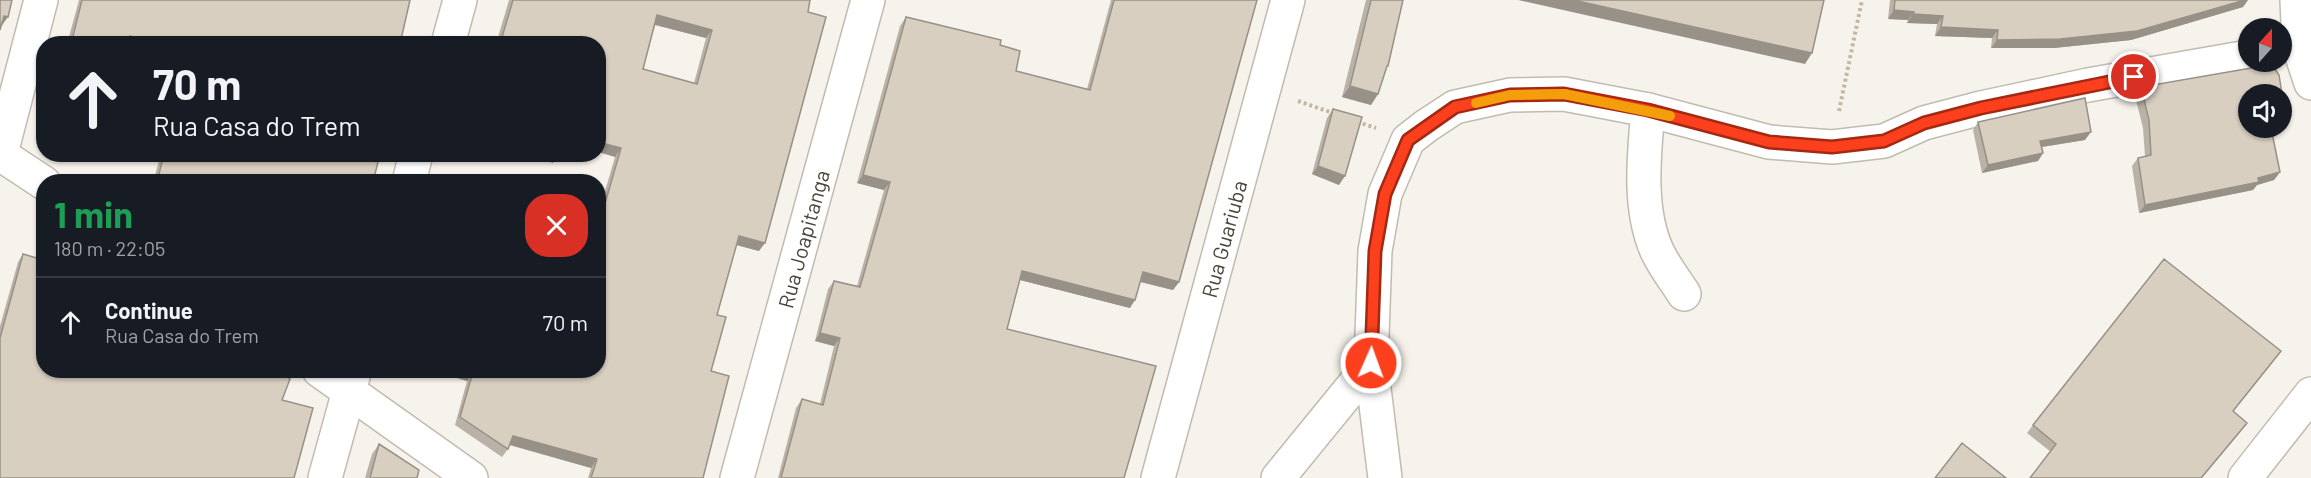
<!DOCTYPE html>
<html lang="en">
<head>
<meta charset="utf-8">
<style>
  body { margin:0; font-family:Barlow,sans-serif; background:#20242c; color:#f1f3f6; height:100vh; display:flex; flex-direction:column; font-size:22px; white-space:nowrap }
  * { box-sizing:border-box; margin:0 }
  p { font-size:20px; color:#9ea1a6 }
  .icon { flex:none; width:33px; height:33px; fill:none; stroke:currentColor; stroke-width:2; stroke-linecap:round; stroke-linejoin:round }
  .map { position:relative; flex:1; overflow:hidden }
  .sheet { position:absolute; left:36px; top:174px; width:570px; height:204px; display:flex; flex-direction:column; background:#171b24; border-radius:24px; box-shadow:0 2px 4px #0004 }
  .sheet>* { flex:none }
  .top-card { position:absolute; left:36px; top:36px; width:570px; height:126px; border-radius:24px; box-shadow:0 2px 4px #0004; background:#171b24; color:#f1f3f6; overflow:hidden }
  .needle { width:39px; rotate:21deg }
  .fabs { position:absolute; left:2238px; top:18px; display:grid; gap:12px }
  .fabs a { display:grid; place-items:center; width:54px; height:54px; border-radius:50%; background:#171b24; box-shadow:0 2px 4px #0004; font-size:30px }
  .pin { position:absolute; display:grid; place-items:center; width:51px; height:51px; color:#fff; margin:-26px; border:3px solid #fff; border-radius:50%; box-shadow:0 2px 6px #0007 }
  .me { position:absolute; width:66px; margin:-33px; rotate:2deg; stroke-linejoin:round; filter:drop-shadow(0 0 4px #0008) }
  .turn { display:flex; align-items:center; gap:21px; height:126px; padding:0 18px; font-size:27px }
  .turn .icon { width:78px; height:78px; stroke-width:2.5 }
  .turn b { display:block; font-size:42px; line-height:51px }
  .round { display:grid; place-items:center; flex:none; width:63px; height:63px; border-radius:24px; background:#20242c }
  .headline { display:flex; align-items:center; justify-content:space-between; height:102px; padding:0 18px }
  h1 { font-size:36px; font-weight:700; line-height:45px; color:#1e9e55 }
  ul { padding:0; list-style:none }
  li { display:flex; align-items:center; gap:18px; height:90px; padding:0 18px; border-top:2px solid #363941 }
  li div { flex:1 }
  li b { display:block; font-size:22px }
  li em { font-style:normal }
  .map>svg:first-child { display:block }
</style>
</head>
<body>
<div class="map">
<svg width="2311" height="478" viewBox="0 0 2311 478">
  <rect width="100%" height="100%" fill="#f6f3ec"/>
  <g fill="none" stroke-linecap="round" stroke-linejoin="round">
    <defs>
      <g id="minor">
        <path d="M2297,0L2299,47L2311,83"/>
        <path d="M448,44L460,0"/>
        <path d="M1648,110C1644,155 1638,209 1657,251C1664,266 1675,280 1684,294"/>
        <path d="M0,154L44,183"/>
        <path d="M0,157L41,0"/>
        <path d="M409,182L416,154"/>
        <path d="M319,370L471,478"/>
        <path d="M325,478L354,373"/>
        <path id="s1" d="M737,478L868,0"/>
        <path id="s2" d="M1158,478L1288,0"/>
        <path d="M1278,478L1371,364"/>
        <path d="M1385,478L1371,364L1375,251L1385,194L1408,140L1426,126L1455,107L1510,95L1564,94L1648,110L1769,142L1832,147L1884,141L1924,123L1981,108L2088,85L2248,57"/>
        <path d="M2245,478L2311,394"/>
      </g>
    </defs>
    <use href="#minor" stroke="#c2bbae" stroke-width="36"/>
    <path stroke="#c4b79f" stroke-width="4" stroke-dasharray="3 3" stroke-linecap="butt" d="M1298,101L1336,114
      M1839,111L1862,0
      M1357,122L1376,128"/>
    <use href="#minor" stroke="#fff" stroke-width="33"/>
  </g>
  <path fill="#bab2a6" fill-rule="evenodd" d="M79,0H410L400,44H67Z
    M509,0H810L759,251L736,245L717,315L711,371L703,478H588L591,468L509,445L508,449L502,457L455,425L467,381L431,370H598V215L615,157L598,44H496ZM655,25L706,38L694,83L643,69Z
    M1111,0H1257L1179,282L1173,290L1140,282L1130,308L1020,280L1007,329L1124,478H778L796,408L802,399L820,404L834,346L815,341L828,289L834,281L857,286L884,190L857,183L900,26L906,17L1000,45L1016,71L1087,89Z
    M1366,0H1403L1378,94L1371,105L1342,97Z
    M1890,0H2248L2243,7L2131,40L2054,48H1991L1992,38L1935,36L1937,24L1907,23L1908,20L1888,19Z
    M2265,64L2275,69L2279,75L2286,119L2282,125V94H2248V128H2278H2271L2280,172L2274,180L2257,185L2253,190L2139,213L2132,166L2138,158L2145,156L2143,128L2135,96L2141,87L2257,67Z
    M1333,109L1339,185L1312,174L1327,118Z
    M1978,122L2085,140L2042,147L2043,153L2038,161L1982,173L1973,130Z
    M161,154H380L373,182H153Z
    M44,240V370L282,400L0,478V326L18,262L23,254L37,258L42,243Z
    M2275,359L2233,411L2241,431L2202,478H2030L2051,452L2027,433L2033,425Z
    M379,444L417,478H365L372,454Z"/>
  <path fill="#979187" d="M1518,0H1573L1812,53L1805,64Z
    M2245,0H2248L2243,7L2131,40L2054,48H1991L1997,40Z
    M1894,10L1914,12L1908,20L1888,19Z
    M1913,14L1943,16L1937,24L1907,23Z
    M657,15L712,30L706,38L652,24Z
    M4,16L8,17L0,28Z
    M1941,27L1998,30L1992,38L1935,36Z
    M130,36L158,44H125Z
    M1350,86L1378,94L1371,105L1342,97Z
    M2091,132L2085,140L2035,148L2040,141Z
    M598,142L621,148L615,157L598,152Z
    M2043,153L2038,161L1982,173L1988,165Z
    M522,154H557L559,155L553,163Z
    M1318,166L1345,176L1339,185L1312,174Z
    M2280,172L2274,180L2257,185L2253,190L2139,213L2145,205Z
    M863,175L890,182L884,190L857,183Z
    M739,236L765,243L759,251L733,244Z
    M1022,271L1135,300L1130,308L1016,279Z
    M1143,272L1179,282L1173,290L1137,281Z
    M820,333L840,338L834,346L815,341Z
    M2281,351L2275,359L2227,419L2233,411Z
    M431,370H467L473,372L467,381Z
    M513,436L597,459L591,468L507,444Z"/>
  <path fill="#d8cfc1" stroke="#979187" stroke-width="1.5" fill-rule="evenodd" d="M0,0H12L8,17L4,16L0,30Z
    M82,0H410L400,44H158L130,36L128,44H71Z
    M513,0H810L808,12L826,17L765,243L739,236L717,315L726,317L711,371L729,376L703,478H591L597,459L513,436L508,449L460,417L473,372L467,370H598V228L621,148L598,142V44H500ZM657,15L712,30L697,84L643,69Z
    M1114,0H1257L1179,282L1143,272L1135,300L1022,271L1007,329L1156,366L1124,478H781L802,399L823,405L840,338L820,333L834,281L860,287L890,182L863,175L906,17L1001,40L1000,45L1020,51L1016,71L1090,90Z
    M1371,0H1403L1388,66H1387L1378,94L1350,86Z
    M1573,0H1824L1812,53Z
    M1895,0H2245L2137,31L2060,39L1997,40L1998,30L1941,27L1943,16L1913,14L1914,12L1894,10Z
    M2265,64L2275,69L2279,75L2286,119H2282V94H2248V128H2271L2280,172L2258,178L2259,182L2145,205L2138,158L2151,155L2149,120L2141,87L2257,67Z
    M2085,98L2091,132L2040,141L2043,153L1988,165L1978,122Z
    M1333,109L1362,117L1345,176L1318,166Z
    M164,154H380L373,182H157Z
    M44,247V370H278L290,379L282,400L313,408L294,478H0V338L23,254L40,259Z
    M2164,259L2281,351L2233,411L2247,423L2201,478H2030L2056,444L2033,425Z
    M1962,443L2006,478H1935Z
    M379,444L419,470L417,478H370Z"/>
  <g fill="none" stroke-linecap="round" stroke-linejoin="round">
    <defs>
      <path id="route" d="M1371,363L1375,251L1385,194L1408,140L1455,107L1510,95L1564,94L1648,110L1769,142L1832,147L1884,141L1924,123L1981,108L2134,77"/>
    </defs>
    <use href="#route" stroke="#a42913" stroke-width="15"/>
    <use href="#route" stroke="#fc3f1d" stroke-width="10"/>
    <path stroke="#f59e0b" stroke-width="10" d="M1476,103L1510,95L1564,94L1670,116"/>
  </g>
  <g text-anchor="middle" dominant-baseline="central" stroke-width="5" stroke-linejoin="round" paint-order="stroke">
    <g font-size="21" fill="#4b4439" stroke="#fff">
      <text stroke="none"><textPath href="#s1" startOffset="248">Rua Joapitanga</textPath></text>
      <text stroke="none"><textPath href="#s2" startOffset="248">Rua Guariuba</textPath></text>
    </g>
  </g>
</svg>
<div class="fabs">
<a><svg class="needle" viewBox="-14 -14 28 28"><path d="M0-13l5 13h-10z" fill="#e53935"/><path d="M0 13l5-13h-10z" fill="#9ea1a6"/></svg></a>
<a><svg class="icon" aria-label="sound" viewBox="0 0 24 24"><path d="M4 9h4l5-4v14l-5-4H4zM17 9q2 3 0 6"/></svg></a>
</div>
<div class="pin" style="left:2134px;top:77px;background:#d93025"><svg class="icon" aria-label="arrive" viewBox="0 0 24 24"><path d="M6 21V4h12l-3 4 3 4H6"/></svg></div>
<svg class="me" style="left:1371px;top:363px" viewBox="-20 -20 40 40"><circle r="17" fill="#fc3f1d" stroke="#fff" stroke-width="3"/><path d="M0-11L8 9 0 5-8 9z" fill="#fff"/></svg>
<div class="top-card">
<div class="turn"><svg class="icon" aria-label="ahead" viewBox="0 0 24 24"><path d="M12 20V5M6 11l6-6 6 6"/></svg><div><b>70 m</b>Rua Casa do Trem</div></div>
</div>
<section class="sheet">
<div class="headline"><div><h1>1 min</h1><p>180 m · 22:05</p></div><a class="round" style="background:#d93025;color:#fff"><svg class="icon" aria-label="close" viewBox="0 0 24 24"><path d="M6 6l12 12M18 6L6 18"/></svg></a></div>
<ul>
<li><svg class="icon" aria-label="ahead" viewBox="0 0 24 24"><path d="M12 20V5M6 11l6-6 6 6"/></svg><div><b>Continue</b><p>Rua Casa do Trem</p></div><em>70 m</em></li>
</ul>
</section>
</div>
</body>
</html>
